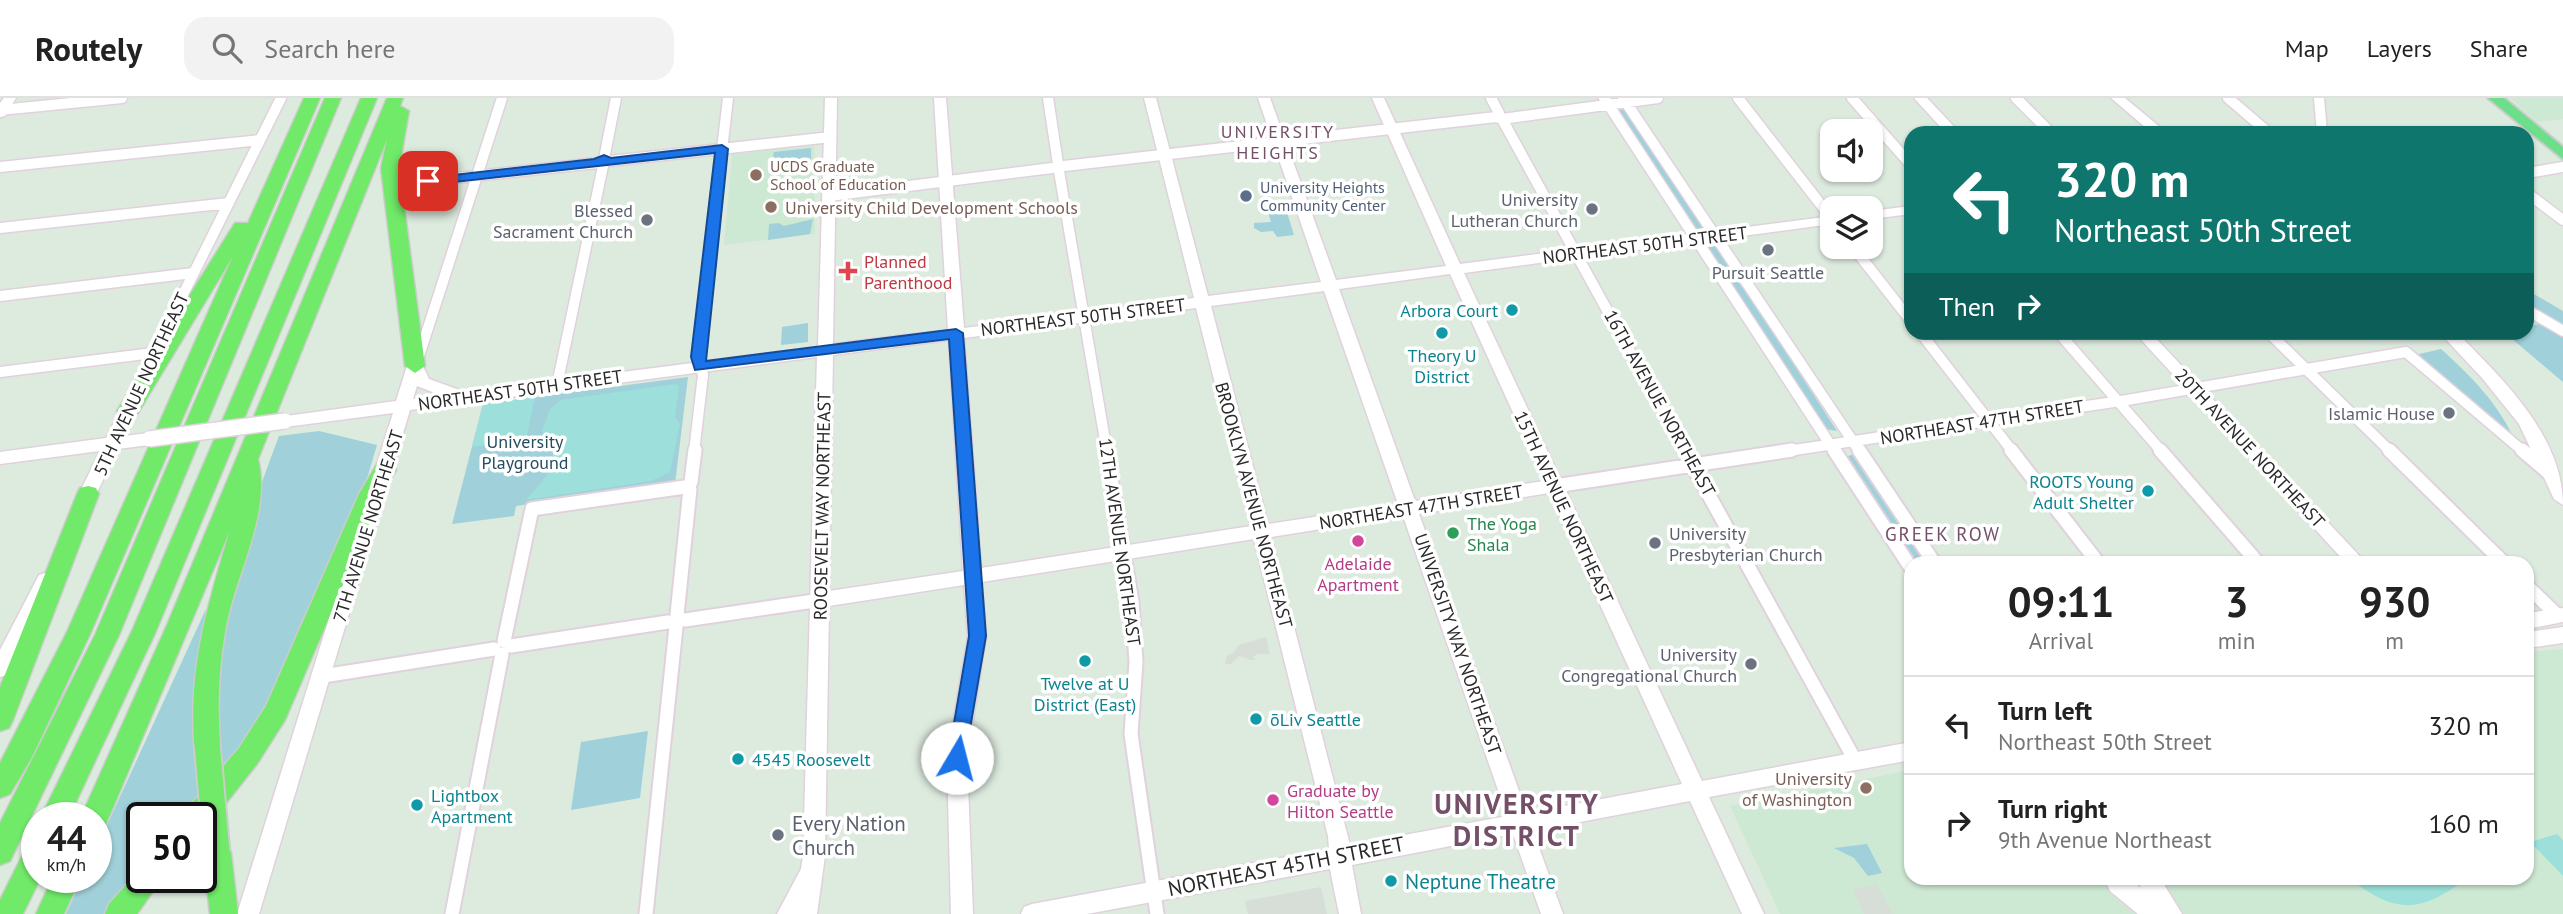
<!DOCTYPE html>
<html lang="en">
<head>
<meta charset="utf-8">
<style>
  body { margin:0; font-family:"PT Sans",sans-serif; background:#f2f2f2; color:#222; height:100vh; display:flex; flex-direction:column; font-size:26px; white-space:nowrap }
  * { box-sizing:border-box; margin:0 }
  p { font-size:23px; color:#767676 }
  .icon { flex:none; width:38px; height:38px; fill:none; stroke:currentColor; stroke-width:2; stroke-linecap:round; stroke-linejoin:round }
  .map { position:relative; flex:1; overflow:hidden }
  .side { position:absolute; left:1904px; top:458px; width:630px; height:329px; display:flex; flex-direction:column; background:#fff; border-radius:21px; box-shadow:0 2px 5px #0004 }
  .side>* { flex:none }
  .top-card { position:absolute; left:1904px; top:28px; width:630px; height:214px; border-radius:21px; box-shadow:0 2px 5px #0004; background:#0f766e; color:#fff; overflow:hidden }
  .tools { position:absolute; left:1820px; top:21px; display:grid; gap:14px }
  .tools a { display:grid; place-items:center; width:63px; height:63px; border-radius:14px; background:#fff; box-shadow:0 2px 5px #0004; font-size:35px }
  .speed { position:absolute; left:21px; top:704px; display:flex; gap:14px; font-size:35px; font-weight:700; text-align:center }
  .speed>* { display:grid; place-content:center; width:91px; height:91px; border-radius:50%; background:#fff; box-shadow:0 2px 5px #0004; line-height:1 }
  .speed small { font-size:18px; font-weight:400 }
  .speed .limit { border:4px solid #111; border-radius:10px; background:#fff; color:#111 }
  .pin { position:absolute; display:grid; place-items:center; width:60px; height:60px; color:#fff; margin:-30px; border-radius:14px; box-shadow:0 4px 10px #0006 }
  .me { position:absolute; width:77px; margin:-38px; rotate:8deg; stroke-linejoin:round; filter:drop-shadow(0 0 5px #0008) }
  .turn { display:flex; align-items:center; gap:24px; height:147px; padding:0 35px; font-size:32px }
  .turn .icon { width:91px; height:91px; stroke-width:2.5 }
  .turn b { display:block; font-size:49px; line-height:60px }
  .then { display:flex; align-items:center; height:66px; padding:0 35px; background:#0003; gap:14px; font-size:26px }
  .eta { display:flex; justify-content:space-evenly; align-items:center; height:119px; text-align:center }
  .eta b { font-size:42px; font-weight:800; line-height:49px }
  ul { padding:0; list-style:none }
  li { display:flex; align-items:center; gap:21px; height:98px; padding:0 35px; border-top:2px solid #e0e0e0 }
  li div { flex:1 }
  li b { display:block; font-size:26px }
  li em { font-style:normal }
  header { display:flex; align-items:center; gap:42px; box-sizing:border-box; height:98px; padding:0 35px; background:#fff; border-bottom:2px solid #e0e0e0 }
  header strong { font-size:33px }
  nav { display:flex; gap:38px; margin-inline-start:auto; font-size:24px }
  .search { width:490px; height:63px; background:#f2f2f2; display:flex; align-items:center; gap:18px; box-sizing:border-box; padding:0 24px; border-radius:21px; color:#767676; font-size:26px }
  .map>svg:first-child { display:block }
</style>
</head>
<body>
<header>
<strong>Routely</strong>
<div class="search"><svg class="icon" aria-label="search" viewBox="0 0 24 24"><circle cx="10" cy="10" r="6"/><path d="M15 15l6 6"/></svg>Search here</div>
<nav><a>Map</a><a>Layers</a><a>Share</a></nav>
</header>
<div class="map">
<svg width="2563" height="816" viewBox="0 0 2563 816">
  <rect width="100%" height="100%" fill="#ddeade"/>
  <path fill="#cee9d3" d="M2510,0H2563V21L2537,24Z
    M814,48L815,136L724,147L732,56Z
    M2563,551V816H1780L1730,708L1911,672V780H2527V554Z"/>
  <path fill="#a0d0d9" d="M1626,11L1706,130L1695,132L1615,12Z
    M811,50V74L798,76L773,58L774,54Z
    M1284,105L1294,137L1277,139L1273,133L1261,134L1254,130V125L1271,124L1266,108Z
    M813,121L810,136L768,142L769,126L779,125L784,128Z
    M1712,147L1717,148L1837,333L1826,331L1708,150Z
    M2527,192L2563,213V230L2527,208Z
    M808,225V244L781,247L782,229Z
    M2545,225L2563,236V284L2505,235L2527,234V228Z
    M2441,251C2470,277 2499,306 2515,343L2415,257Z
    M688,279L675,386L516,408L514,418L452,426L483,306Z
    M319,333L377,347L368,377L268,616L223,678C220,650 215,621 215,592C215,517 252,409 279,338Z
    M1854,356L1928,465H1914L1845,359Z
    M206,511L194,611L198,713L193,719H142L144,779L113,816H66L83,779H96V751Z
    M648,633L640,700L571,712L581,644Z
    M1867,746L1882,775L1868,778L1854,760L1834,750Z"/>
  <path fill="#9de0db" d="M676,286L679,288L675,319L680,326L670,374L651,383L526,402L548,376L554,351L542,333L550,311L560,302Z
    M535,299L526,342L472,349L483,306Z
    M2557,736L2563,742V778L2530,744Z
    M2350,781H2466C2419,816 2396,816 2350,781Z"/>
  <path fill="#d7ded8" d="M1266,539L1270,556H1257L1253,559L1256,562H1251L1239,558L1231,566H1225L1227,557L1233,555L1239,547Z
    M1877,786L1893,816H1864L1852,791Z
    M1321,789L1327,816H1248L1245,803Z"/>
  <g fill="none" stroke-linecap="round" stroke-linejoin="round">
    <defs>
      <path id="street-far1" d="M1048,0L1058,66
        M1491,0L1499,15
        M1604,0L1835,354
        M1623,0L1860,354
        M1738,0L1832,121
        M1852,0L1911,67
        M2016,0L2051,35
        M2228,0L2269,35
        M2319,0L2322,35
        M0,12L122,0
        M1496,19L1502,21L1658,0
        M1502,21L1685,354
        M604,61L616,0
        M610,63L831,39
        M1064,68L1496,19
        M0,69L260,42
        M1059,73L1107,354
        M2527,75L2563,69
        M428,83L597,65
        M2527,95L2563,122
        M829,98L1052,70
        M0,130L229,105
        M1853,149L1911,223
        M0,198L193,175
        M2527,212L2563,233
        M1920,234L2013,354
        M2058,234L2162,354
        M2268,234L2391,354
        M418,261L502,0
        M146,271L281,0
        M0,274L153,255
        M557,287L603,68
        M694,354L703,277L698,259L728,0
        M1781,354L2127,302L2406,254L2524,354"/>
      <path id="street" d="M1106,352L1132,504L1136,564L1131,636L1157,816
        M1684,352L1856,664
        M1834,352L1911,470
        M1859,352L1935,466
        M2011,352L2099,466
        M2160,352L2259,466
        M2389,352L2505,466
        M2522,352L2549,375
        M691,384L695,352
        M1555,388L1792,352
        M2527,488L2557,517
        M677,517L690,391
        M685,522L821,502
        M504,543L532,411L685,389
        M511,548L668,524
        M323,578L494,551
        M452,816L502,556
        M646,816L676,529"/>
      <path id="secondary" d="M4,0H16L5,18L0,19V5Z
        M825,0H837L833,246L948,232L934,0H946L964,230L1194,200L1144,0H1156L1208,198L1321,184L1258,0H1270L1336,182L1446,168L1372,0H1384L1460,166L1832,118V126L1464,175L1702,683L1911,644V662L1709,699L1764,816H1742L1690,703L1533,733L1563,816H1541L1513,736L1352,767L1361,816H1339L1330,771L1087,816H1021L1024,809L1032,806L1329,751L1328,738L1254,441L982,484L986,538L967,660L973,816H951L947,660L968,538L964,487L829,508L825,758L817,816H777L801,771L803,758L817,259L410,312L259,816H237L393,315L285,329L277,323L279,319L396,303L407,268L415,263L421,264L429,281L465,294L818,249ZM1450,176L1544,383L1415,403L1339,191ZM1324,193L1398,406L1268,426L1211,208ZM1196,210L1251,428L981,470L964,240ZM949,242L963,473L829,493L833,257ZM417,288L440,297L413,301ZM1549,395L1682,686L1527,715L1419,416ZM1403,418L1507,718L1350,747L1271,439Z
        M1914,0H1927L1960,35H1946Z
        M2111,0H2125L2167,35H2152Z
        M1911,108V116L1871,121V113Z
        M2134,234H2150L2367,466H2347Z
        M2439,234H2456C2502,280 2563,338 2563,407L2554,401L2519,326L2482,280Z
        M128,307L136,313L124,338L149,335L157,341L149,347L118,351L87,415L81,417L72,410L100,353L0,366V354L106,340L122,309Z
        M45,475L51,477L54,482L7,577L0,579V552L39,477Z
        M2563,510V524L2527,531V515Z
        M2563,529V545L2527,550V534Z
        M2110,780H2128L2141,790L2136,780H2160L2182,816H2138L2110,793L2107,786Z"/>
      <path id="primary" d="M2488,0H2504L2563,49V61Z"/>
      <path id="highway" d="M304,0H320L91,534L32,659L10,696L0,700V665L67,534L233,158L136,318H120L117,313L235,125H248Z
        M325,0H341L119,537L10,763L0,767V725L95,537Z
        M361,0H377L156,533L69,719H41L132,533Z
        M387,0H403L400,8L409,13L399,70L425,268L415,275L405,268L381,70L387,41L258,361C271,413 238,472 227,523C219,563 217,604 220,645L216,653L207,656L198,653L194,645C189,566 208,507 230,432L109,719L105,728L96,731V719H81L167,527Z
        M385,364L393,366L396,372L381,398L285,622L257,666L208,728L201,730V719H184L188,710L239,650L266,608L359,396L377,366Z
        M88,388L96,390L99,396L13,622L9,630L0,633V589L77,396L80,390Z
        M217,742L227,746L231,755L238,816H210L203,755L207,746Z
        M37,744V779H41L23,816H0V802L27,748Z
        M142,769V779H163L137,816H105L109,806Z
        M53,779H81L64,816H36Z"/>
    </defs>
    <use href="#street-far1" stroke="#e0d2dc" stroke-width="13"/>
    <use href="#street" stroke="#e0d2dc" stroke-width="17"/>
    <use href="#secondary" stroke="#e0d2dc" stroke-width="3"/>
    <use href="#primary" stroke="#ccc" stroke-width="4"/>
    <use href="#highway" stroke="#ccc" stroke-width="3"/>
    <use href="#street-far1" stroke="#fff" stroke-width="10"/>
    <use href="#street" stroke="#fff" stroke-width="13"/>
    <use href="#secondary" fill="#fff" fill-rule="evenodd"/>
    <use href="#primary" fill="#6ddf8b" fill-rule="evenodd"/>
    <use href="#highway" fill="#70ea68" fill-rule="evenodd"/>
    <defs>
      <path id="secondary-bridge" d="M149,341L285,323"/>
      <path id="highway-bridge" d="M207,645L217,755"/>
    </defs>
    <use href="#secondary-bridge" stroke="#e0d2dc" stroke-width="18" stroke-linecap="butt"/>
    <use href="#highway-bridge" stroke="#ccc" stroke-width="29" stroke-linecap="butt"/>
    <use href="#secondary-bridge" stroke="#fff" stroke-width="15"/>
    <use href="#highway-bridge" stroke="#70ea68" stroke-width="25"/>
  </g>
  <path fill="#1a73e8" stroke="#114b97" stroke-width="2" d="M722,47L728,51L706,263L956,231L963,235L986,538L964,666H951L948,660L969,538L949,241L695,272L691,259L715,55L428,87L422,83L428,80L594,61L604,57L611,60Z"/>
  <g fill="#8d6e63" stroke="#fff" stroke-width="2.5">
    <circle cx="756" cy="77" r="7"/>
    <circle cx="771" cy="109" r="7"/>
    <circle cx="1866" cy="690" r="7"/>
  </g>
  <circle fill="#5c6f8a" stroke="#fff" stroke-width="2.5" cx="1246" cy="98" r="7"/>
  <g fill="#6b7280" stroke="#fff" stroke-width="2.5">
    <circle cx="1592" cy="111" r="7"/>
    <circle cx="647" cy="122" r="7"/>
    <circle cx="1768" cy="152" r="7"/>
    <circle cx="2449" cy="315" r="7"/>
    <circle cx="1655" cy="445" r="7"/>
    <circle cx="1751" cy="566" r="7"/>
    <circle cx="778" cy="737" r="7"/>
  </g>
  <path fill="#e0444e" stroke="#fff" stroke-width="2.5" d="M844.5 162.5h7v7h7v7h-7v7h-7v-7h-7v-7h7z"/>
  <g fill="#0f9aa8" stroke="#fff" stroke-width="2.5">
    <circle cx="1512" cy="212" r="7"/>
    <circle cx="1442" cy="235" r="7"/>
    <circle cx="2148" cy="393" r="7"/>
    <circle cx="1085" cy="563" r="7"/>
    <circle cx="1256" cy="621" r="7"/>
    <circle cx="738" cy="661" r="7"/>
    <circle cx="417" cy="707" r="7"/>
    <circle cx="1391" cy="783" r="7"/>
  </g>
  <circle fill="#2e9e5b" stroke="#fff" stroke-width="2.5" cx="1453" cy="435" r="7"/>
  <g fill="#d1479c" stroke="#fff" stroke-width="2.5">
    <circle cx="1358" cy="443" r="7"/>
    <circle cx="1273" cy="702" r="7"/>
  </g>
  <g text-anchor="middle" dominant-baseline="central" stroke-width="7" stroke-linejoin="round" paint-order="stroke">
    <g font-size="16" fill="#785e54" stroke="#fff" text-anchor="start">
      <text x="770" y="68">UCDS Graduate<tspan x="770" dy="18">School of Education</tspan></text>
    </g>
    <g font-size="16" fill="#4e5e75" stroke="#fff" text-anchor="start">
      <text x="1260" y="89">University Heights<tspan x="1260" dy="18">Community Center</tspan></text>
    </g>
    <g font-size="18" letter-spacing="2" fill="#744f68" stroke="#fff">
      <text x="1278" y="33">UNIVERSITY<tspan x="1278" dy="21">HEIGHTS</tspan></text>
    </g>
    <g font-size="18" fill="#5b616d" stroke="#fff" text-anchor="end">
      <text x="1578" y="101">University<tspan x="1578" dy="21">Lutheran Church</tspan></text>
      <text x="633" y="112">Blessed<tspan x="633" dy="21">Sacrament Church</tspan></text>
      <text x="1768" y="174" text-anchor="middle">Pursuit Seattle</text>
      <text x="2435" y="315">Islamic House</text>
      <text x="1669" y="435" text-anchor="start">University<tspan x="1669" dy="21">Presbyterian Church</tspan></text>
      <text x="1737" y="556">University<tspan x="1737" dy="21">Congregational Church</tspan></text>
    </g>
    <g font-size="18" fill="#785e54" stroke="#fff" text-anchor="start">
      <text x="785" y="109">University Child Development Schools</text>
      <text x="1852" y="680" text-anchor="end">University<tspan x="1852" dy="21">of Washington</tspan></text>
    </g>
    <g font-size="18" fill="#292929" stroke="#fff">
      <text transform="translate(1645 147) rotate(-7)">NORTHEAST 50TH STREET</text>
      <text transform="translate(1083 219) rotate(-7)">NORTHEAST 50TH STREET</text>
      <text transform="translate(141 286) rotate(-65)">5TH AVENUE NORTHEAST</text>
      <text transform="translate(520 292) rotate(-8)">NORTHEAST 50TH STREET</text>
      <text transform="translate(1660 305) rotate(61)">16TH AVENUE NORTHEAST</text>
      <text transform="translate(1982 324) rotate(-9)">NORTHEAST 47TH STREET</text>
      <text transform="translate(2250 350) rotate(47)">20TH AVENUE NORTHEAST</text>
      <text transform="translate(1254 407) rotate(75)">BROOKLYN AVENUE NORTHEAST</text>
      <text transform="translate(822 408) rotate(-89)">ROOSEVELT WAY NORTHEAST</text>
      <text transform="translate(1421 409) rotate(-9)">NORTHEAST 47TH STREET</text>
      <text transform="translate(1564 409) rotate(65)">15TH AVENUE NORTHEAST</text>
      <text transform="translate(368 428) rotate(-73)">7TH AVENUE NORTHEAST</text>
      <text transform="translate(1120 444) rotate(82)">12TH AVENUE NORTHEAST</text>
      <text transform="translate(1458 546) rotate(71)">UNIVERSITY WAY NORTHEAST</text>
    </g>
    <g font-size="18" fill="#be3a42" stroke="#fff" text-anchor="start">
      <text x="864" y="163">Planned<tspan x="864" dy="21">Parenthood</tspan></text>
    </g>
    <g font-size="18" fill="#0d838f" stroke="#fff" text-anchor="start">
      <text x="1498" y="212" text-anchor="end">Arbora Court</text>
      <text x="1442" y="257" text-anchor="middle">Theory U<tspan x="1442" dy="21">District</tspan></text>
      <text x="2134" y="383" text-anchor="end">ROOTS Young<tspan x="2134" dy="21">Adult Shelter</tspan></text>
      <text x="1085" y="585" text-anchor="middle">Twelve at U<tspan x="1085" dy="21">District (East)</tspan></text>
      <text x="1270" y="621">ōLiv Seattle</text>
      <text x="752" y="661">4545 Roosevelt</text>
      <text x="431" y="697">Lightbox<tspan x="431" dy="21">Apartment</tspan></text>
    </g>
    <g font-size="18" fill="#234c5d" stroke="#fff">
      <text x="525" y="343">University<tspan x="525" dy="21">Playground</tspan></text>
    </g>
    <g font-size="18" fill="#27864d" stroke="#fff" text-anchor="start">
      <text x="1467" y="425">The Yoga<tspan x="1467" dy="21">Shala</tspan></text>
    </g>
    <g font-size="18" fill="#b23c85" stroke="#fff">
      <text x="1358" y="465">Adelaide<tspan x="1358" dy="21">Apartment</tspan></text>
      <text x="1287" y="692" text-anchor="start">Graduate by<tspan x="1287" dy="21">Hilton Seattle</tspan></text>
    </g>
    <g font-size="19" letter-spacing="2" fill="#744f68" stroke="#fff">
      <text x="1943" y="436">GREEK ROW</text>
    </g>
    <g font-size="21" fill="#5b616d" stroke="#fff" text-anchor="start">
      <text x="792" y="725">Every Nation<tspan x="792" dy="24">Church</tspan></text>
    </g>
    <g font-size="21" fill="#292929" stroke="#fff">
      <text transform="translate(1286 768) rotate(-11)">NORTHEAST 45TH STREET</text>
    </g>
    <g font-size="21" fill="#0d838f" stroke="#fff" text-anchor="start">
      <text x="1405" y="783">Neptune Theatre</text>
    </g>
    <g font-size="28" font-weight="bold" letter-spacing="2" fill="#744f68" stroke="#fff">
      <text x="1517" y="705">UNIVERSITY<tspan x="1517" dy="32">DISTRICT</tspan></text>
    </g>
  </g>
</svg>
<div class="tools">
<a><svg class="icon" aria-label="sound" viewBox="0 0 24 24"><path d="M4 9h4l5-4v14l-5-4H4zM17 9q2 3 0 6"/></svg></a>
<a><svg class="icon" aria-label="layers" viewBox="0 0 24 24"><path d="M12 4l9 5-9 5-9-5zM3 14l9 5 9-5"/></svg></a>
</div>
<div class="speed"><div>44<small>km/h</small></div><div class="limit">50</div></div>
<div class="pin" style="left:428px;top:83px;background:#d93025"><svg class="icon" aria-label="arrive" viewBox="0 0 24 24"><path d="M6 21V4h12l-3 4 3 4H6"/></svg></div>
<svg class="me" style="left:957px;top:660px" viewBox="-20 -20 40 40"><circle r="19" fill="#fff"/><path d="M0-13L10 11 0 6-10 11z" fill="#1a73e8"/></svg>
<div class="top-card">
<div class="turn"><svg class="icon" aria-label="left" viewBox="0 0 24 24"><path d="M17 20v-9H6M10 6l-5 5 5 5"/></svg><div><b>320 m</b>Northeast 50th Street</div></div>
<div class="then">Then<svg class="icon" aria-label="right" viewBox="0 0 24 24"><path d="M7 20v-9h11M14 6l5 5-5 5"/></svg></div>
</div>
<section class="side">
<div class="eta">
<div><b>09:11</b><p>Arrival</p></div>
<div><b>3</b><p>min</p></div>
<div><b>930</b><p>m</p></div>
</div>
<ul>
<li><svg class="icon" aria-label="left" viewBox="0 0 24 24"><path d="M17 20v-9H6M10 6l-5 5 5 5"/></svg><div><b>Turn left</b><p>Northeast 50th Street</p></div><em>320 m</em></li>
<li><svg class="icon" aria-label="right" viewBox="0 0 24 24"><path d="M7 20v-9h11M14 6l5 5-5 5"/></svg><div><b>Turn right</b><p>9th Avenue Northeast</p></div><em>160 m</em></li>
</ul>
</section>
</div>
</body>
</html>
